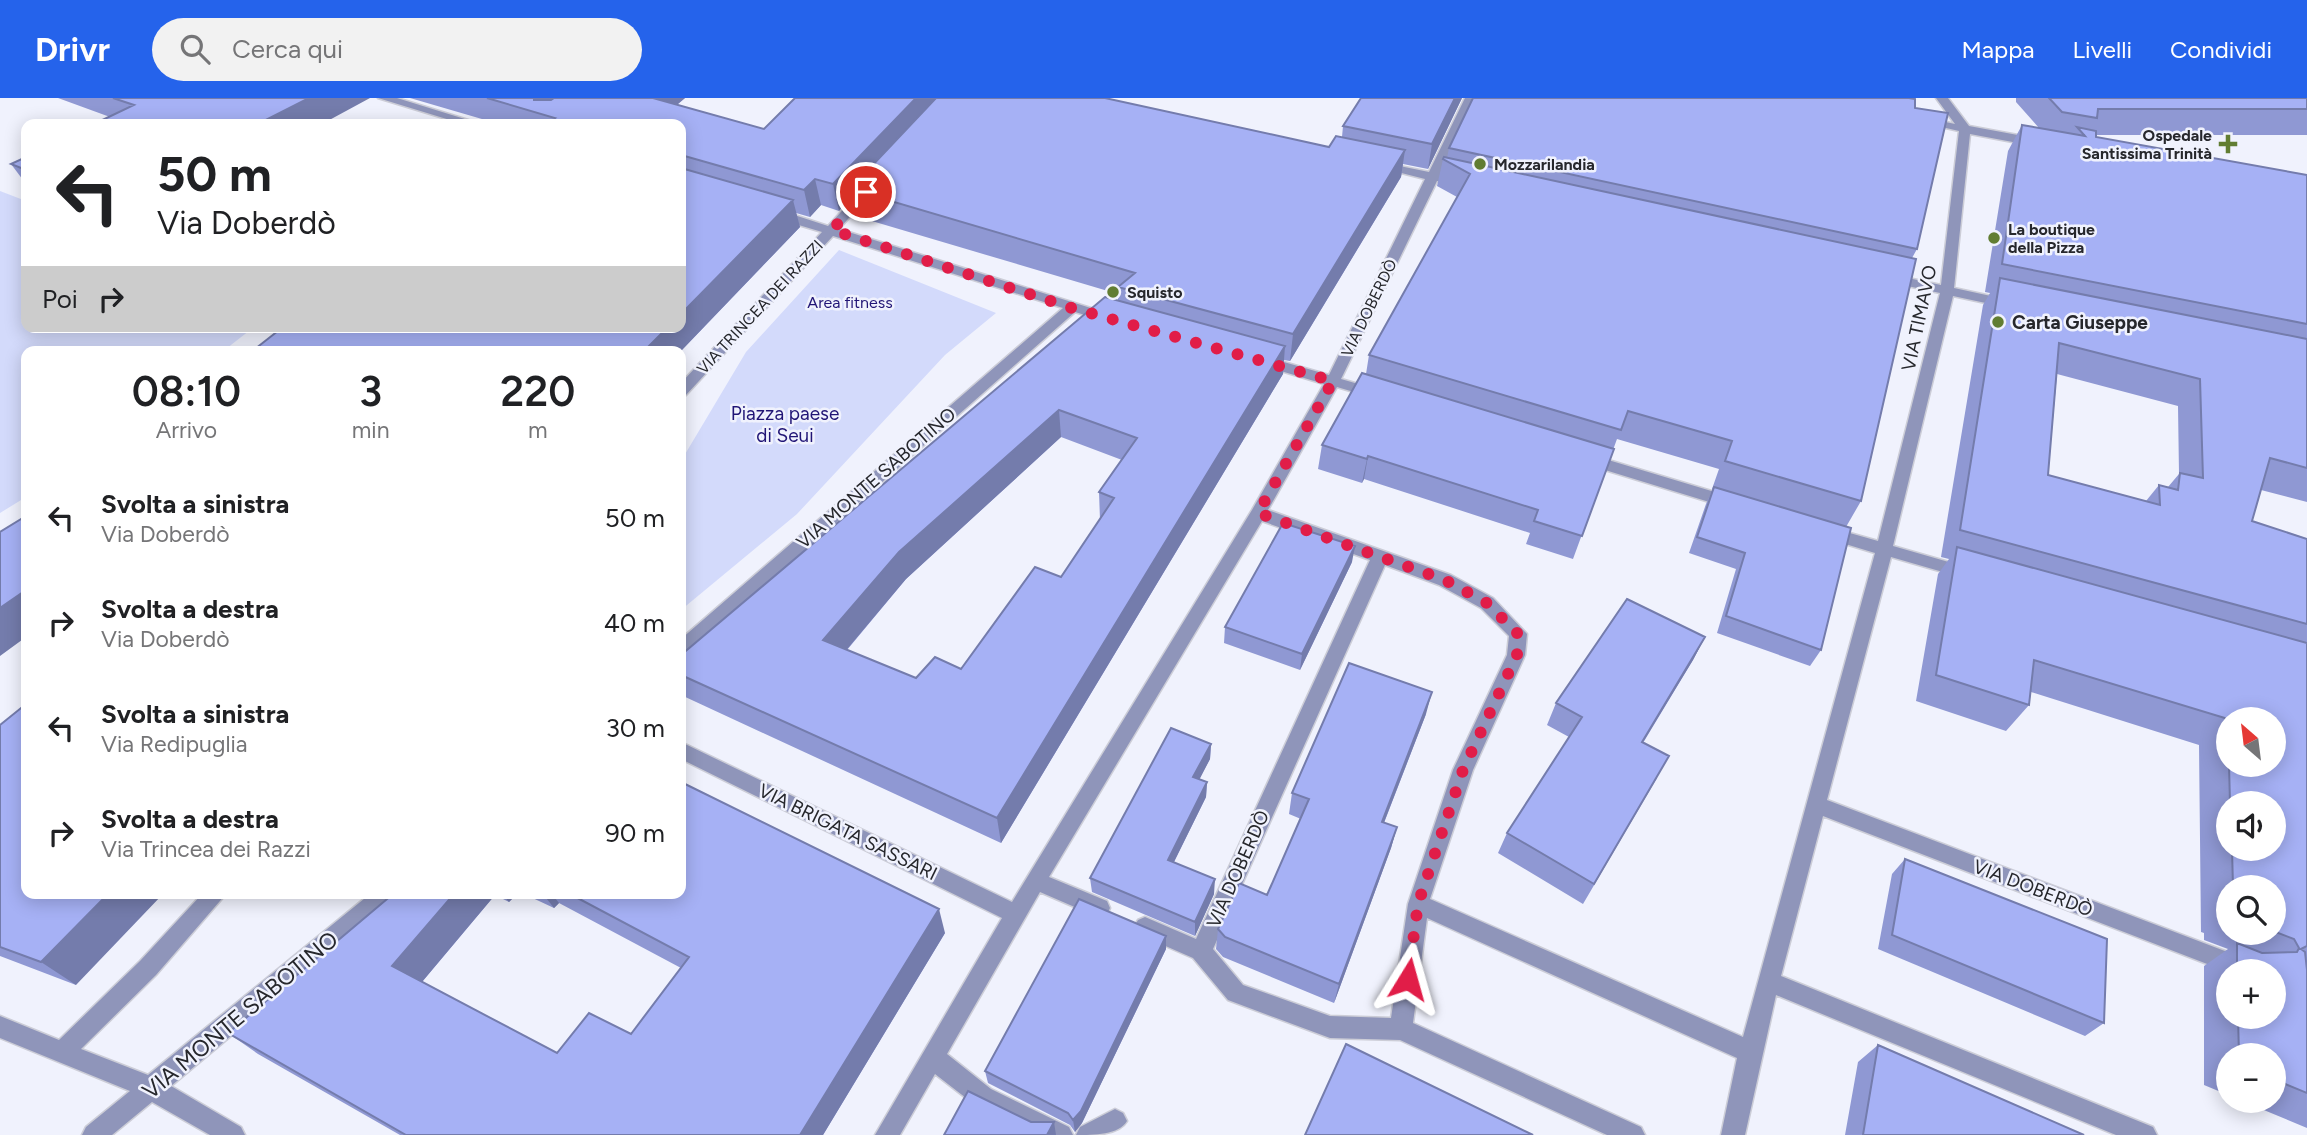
<!DOCTYPE html>
<html lang="it">
<head>
<meta charset="utf-8">
<style>
  body { margin:0; font-family:Figtree,sans-serif; background:#f2f2f2; color:#202124; height:100vh; display:flex; flex-direction:column; font-size:26px; white-space:nowrap }
  * { box-sizing:border-box; margin:0 }
  p { font-size:23px; color:#757577 }
  .icon { flex:none; width:38px; height:38px; fill:none; stroke:currentColor; stroke-width:2; stroke-linecap:round; stroke-linejoin:round }
  .map { position:relative; flex:1; overflow:hidden }
  .side { position:absolute; left:21px; top:248px; width:665px; height:553px; display:flex; flex-direction:column; background:#fff; border-radius:14px; box-shadow:0 4px 18px #0003 }
  .side>* { flex:none }
  .guide { position:absolute; left:21px; top:21px; width:665px; height:214px; border-radius:14px; box-shadow:0 4px 18px #0003; background:#fff; color:#202124; overflow:hidden }
  .needle { width:46px; rotate:332deg }
  .controls { position:absolute; left:2216px; top:609px; display:grid; gap:14px }
  .controls a { display:grid; place-items:center; width:70px; height:70px; border-radius:50%; background:#fff; box-shadow:0 4px 18px #0003; font-size:35px }
  .pin { position:absolute; display:grid; place-items:center; width:60px; height:60px; color:#fff; margin:-30px; border:4px solid #fff; border-radius:50%; box-shadow:0 2px 7px #0007 }
  .me { position:absolute; width:77px; margin:-38px; rotate:8deg; stroke-linejoin:round; filter:drop-shadow(0 0 5px #0008) }
  .turn { display:flex; align-items:center; gap:24px; height:147px; padding:0 21px; font-size:32px }
  .turn .icon { width:91px; height:91px; stroke-width:2.5 }
  .turn b { display:block; font-size:49px; line-height:60px }
  .then { display:flex; align-items:center; height:66px; padding:0 21px; background:#0003; gap:14px; font-size:26px }
  .eta { display:flex; justify-content:space-evenly; align-items:center; height:119px; text-align:center }
  .eta b { font-size:42px; font-weight:600; line-height:49px }
  ul { padding:0; list-style:none }
  li { display:flex; align-items:center; gap:21px; height:105px; padding:0 21px }
  li div { flex:1 }
  li b { display:block; font-size:26px }
  li em { font-style:normal }
  header { display:flex; align-items:center; gap:42px; box-sizing:border-box; height:98px; padding:0 35px; background:#2563eb; color:#fff }
  header strong { font-size:33px }
  nav { display:flex; gap:38px; margin-inline-start:auto; font-size:24px }
  .search { width:490px; height:63px; background:#f2f2f2; display:flex; align-items:center; gap:18px; box-sizing:border-box; padding:0 24px; border-radius:38px; color:#757577; font-size:26px }
  .map>svg:first-child { display:block }
</style>
</head>
<body>
<header>
<strong>Drivr</strong>
<div class="search"><svg class="icon" aria-label="search" viewBox="0 0 24 24"><circle cx="10" cy="10" r="6"/><path d="M15 15l6 6"/></svg>Cerca qui</div>
<nav><a>Mappa</a><a>Livelli</a><a>Condividi</a></nav>
</header>
<div class="map">
<svg width="2307" height="1037" viewBox="0 0 2307 1037">
  <rect width="100%" height="100%" fill="#f0f2fd"/>
  <path fill="#d3dafb" d="M0,93L26,103V229H254L222,254H26V399L0,415Z
    M839,152L996,215L945,257L797,416L681,512V363L746,254Z"/>
  <g fill="none" stroke-linecap="round" stroke-linejoin="round">
    <defs>
      <path id="minor" d="M378,0H397L481,26H463Z
        M1465,0H1477L1440,77L1468,85L1462,89L1437,83L1341,281L1379,292L1381,295L1374,300L1337,289L1268,412L1451,477L1493,500L1527,536L1525,557L1473,672L1430,801L1743,939L1875,455L1819,438L1817,434L1825,428L1878,443L1940,195L1884,183L1882,180L1889,176L1941,187L1959,33L1916,23L1922,19L1955,26L1936,0H1948L1969,28L2039,41L2045,45L2039,49L1970,36L1954,190L2014,203L2016,206L2009,210L1953,198L1893,448L1973,471L1975,475L1973,479L1967,481L1891,459L1827,702L2259,866L2262,873L2228,874L1823,718L1781,878L2153,1029L2157,1037H2116L1776,897L1745,1037H1721L1737,960L1427,820L1413,925L1641,1029L1645,1037H1607L1400,942L1330,940L1236,905L1228,902L1193,860L1138,836L1134,829L1138,822L1145,819L1196,841L1370,462L1262,423L1049,779L1107,803L1110,810L1107,817L1100,820L1040,794L947,956L991,991L1069,1029L1073,1037H1036L975,1007L935,976L900,1037H875L1002,820L681,661V644L1012,804L1252,412L1324,286L1258,266L1256,263L1263,258L1329,277L1425,81L1374,68L1380,64L1429,74ZM1385,467L1439,487L1481,510L1509,538L1507,557L1453,672L1408,806L1391,920L1330,918L1243,887L1213,851Z
        M868,88L874,92L839,131L1113,217L1115,220L1108,224L1075,214L687,556L681,558V541L1063,210L833,138L686,297L681,299V285L822,134L772,119V113H782L828,128L864,89Z
        M1585,355L1738,401L1740,405L1732,411L1579,364L1577,360L1579,356Z
        M202,796H226L156,877L81,951L148,977L370,796H396L393,803L171,988L241,1029L245,1037H210L152,1004L112,1037H82L86,1029L130,993L0,940V918L59,942L140,863Z
        M1115,1011L1123,1015L1127,1023C1119,1037 1094,1037 1076,1037L1080,1029Z"/>
    </defs>
    <use href="#minor" stroke="#cccdd7" stroke-width="3"/>
    <use href="#minor" fill="#8f95ba" fill-rule="evenodd"/>
  </g>
  <path fill="#8f98d3" fill-rule="evenodd" d="M58,0H370L110,19Z
    M410,0H685L677,7L764,31L1329,49L1342,39L1343,28L1361,0H1462L1428,71L1403,66L1401,79L1290,263L1284,262L1283,276L1001,745L681,597V557L1118,202V196L855,118L851,99L839,113L821,107L810,119L796,115L800,129L680,254L681,26H499ZM1061,339L1122,362L1099,394L1100,422L1061,479L961,571L916,580L847,552L906,481Z
    M2016,0H2307V37H2096V39L2307,77V404L2261,392L2252,423L2307,441V866L2306,867L2307,872V1030L2242,1003H2273V957H2228V997L2204,987V868L2228,851L2204,842V835L2201,834L2199,647L2031,594L2029,607L2006,633L1916,603L1938,476L1949,461L1941,459L1983,207L1990,195L1985,194L2008,53L2022,27L2039,30L2016,4ZM2057,276L2178,308L2179,376L2168,389L2159,387L2146,403L2048,377ZM2228,621L2273,667H2228ZM2228,705H2273V751H2228ZM2228,789H2273V835H2228ZM2228,873H2273V919H2228Z
    M1449,50L1917,151L1912,160L1861,403L1846,429L1821,552L1810,568L1717,535L1736,471L1689,455L1706,406L1713,391H1712L1719,371L1617,341L1573,461L1526,446L1530,435L1364,381L1362,385L1318,371L1322,347L1366,276L1369,257L1457,99L1437,88L1443,61L1447,60Z
    M26,59V86L11,66Z
    M1352,464L1300,572L1224,545L1225,529Z
    M1705,539L1693,562L1643,645L1657,680L1583,806L1498,755L1507,735L1569,639L1547,627L1556,605Z
    M1426,616L1384,725L1397,729L1391,750L1334,905L1223,859L1216,851L1218,831L1267,797L1301,721L1289,716L1292,695Z
    M0,627L76,887L0,858Z
    M1211,646L1210,661L1199,681L1207,684L1206,699L1174,764L1214,796L1195,838L1092,794L1090,780Z
    M1905,761L2104,925L2085,938L1878,851L1892,776Z
    M393,796H517L509,804L495,797L422,884L557,955L631,936L681,870L559,805L554,810L524,796H681L945,835L823,1037H400L258,956L228,935Z
    M1166,838V851L1082,1025L1075,1034L1070,1027L988,985L985,973Z
    M1878,947L2084,1037H1845L1858,964Z"/>
  <path fill="#747cac" d="M309,0H370L322,26H258Z
    M534,0H576L551,19L534,2Z
    M648,0H685L656,24Z
    M916,0H944L850,91L851,99L839,113L833,86Z
    M1455,0H1462L1428,71L1432,46Z
    M1405,52L1401,79L1290,263L1293,236Z
    M815,81L821,107L810,119L804,92Z
    M793,102L800,129L680,254H643L668,229H681V216Z
    M1285,248L1283,276L1001,745L997,720Z
    M1059,312L1061,339L906,481L832,569L823,542L899,454Z
    M1368,358L1364,381L1362,385L1367,361Z
    M1355,448L1352,464L1300,572L1302,556Z
    M26,492V539L0,558V510Z
    M1705,539L1693,562L1630,665L1642,644Z
    M1432,594L1426,616L1376,745L1382,724Z
    M1211,646L1210,661L1193,694V679Z
    M1207,684L1206,699L1168,776V762Z
    M1397,729L1391,750L1334,905L1339,886Z
    M1215,781L1214,796L1195,838V824Z
    M108,796H163L76,887L41,864Z
    M454,796H495V797L416,891L392,868Z
    M502,796H517L509,804Z
    M543,796H552L559,805L554,810Z
    M939,811L945,835L823,1037H800Z
    M1166,838V851L1082,1025L1075,1034L1073,1022Z
    M1054,1024L1056,1037H1047Z"/>
  <path fill="#a6b1f5" stroke="#747cac" stroke-width="2" fill-rule="evenodd" d="M113,0H309L258,26H94L134,7Z
    M487,0H534V2H551L554,0H653L764,31L795,0H916L833,86L815,81L804,92L681,57V26H546L555,20Z
    M936,0H1105L1329,49L1336,38L1405,52L1293,236L1118,189L1135,175L850,91Z
    M1361,0H1455L1432,46L1343,28Z
    M1473,0H1909L1915,1V10L1948,15L1917,151L1449,50Z
    M2049,0H2307V11H2098L2097,20L2062,14Z
    M2022,27L2085,38L2077,29L2096,33V39L2307,77V226L2002,166Z
    M26,59V72L11,66Z
    M1444,59L1916,161L1861,403L1725,363L1732,343L1628,313L1621,332L1369,257L1470,76L1443,61Z
    M681,70L793,102L681,216Z
    M2000,180L2307,241V370L2270,360L2252,423L2307,441V526L1960,432ZM2059,245L2200,281L2203,380L2180,375L2178,392L2159,387L2160,407L2048,377Z
    M1105,199L1285,248L997,720L681,577V557ZM1059,312L1137,340L1099,394L1114,400L1061,479L1035,469L961,571L935,559L916,580L823,542L899,454Z
    M283,229H668L643,254H251Z
    M1362,275L1614,351L1582,438L1534,423L1538,412L1368,358L1367,361L1322,347Z
    M1714,389L1851,430L1821,552L1726,518L1745,455L1697,439Z
    M26,418V492L0,510V434Z
    M1283,425L1355,448L1302,556L1225,529Z
    M1957,449L2307,545V848L2301,851L2305,854L2307,872V995L2273,981V957H2239L2238,919H2273V873H2237V845L2262,855L2297,854L2299,850L2294,841L2273,833V789H2233L2232,751H2273V705H2230L2229,667H2273V621H2228L2034,562L2029,607L1936,577Z
    M1627,501L1705,539L1642,644L1669,658L1594,786L1507,735L1582,619L1556,605Z
    M1349,565L1432,594L1382,724L1397,729L1339,886L1225,839L1218,831L1239,785L1267,797L1309,701L1292,695Z
    M26,606V796H108L41,864L0,849V627Z
    M1171,630L1211,646L1193,679L1207,684L1168,762L1215,781L1195,824L1090,780Z
    M681,684L939,811L800,1037H406L228,935L393,796H454L392,868L557,955L589,915L631,936L689,859L570,796H681Z
    M1905,761L2107,841L2104,925L1892,837Z
    M1079,801L1166,838L1081,1013L1073,1022L1068,1015L985,973Z
    M1346,946L1533,1037H1305Z
    M1878,947L2084,1037H1863Z
    M968,993L1031,1024H1054L1047,1037H944Z"/>
  <g fill="none" stroke-linecap="round" stroke-linejoin="round">
    <path stroke="#e11d48" stroke-width="12" stroke-dasharray="0 21.6" d="M866,94L832,132L1072,210L1333,283L1258,415L1445,482L1487,505L1518,536L1517,557L1463,672L1418,806L1408,881"/>
  </g>
  <g fill="#617d32" stroke="#f0f2fd" stroke-width="2.5">
    <path d="M2224.5 35.5h7v7h7v7h-7v7h-7v-7h-7v-7h7z"/>
    <circle cx="1480" cy="66" r="7"/>
    <circle cx="1994" cy="140" r="7"/>
    <circle cx="1113" cy="194" r="7"/>
    <circle cx="1998" cy="224" r="7"/>
  </g>
  <g text-anchor="middle" dominant-baseline="central" stroke-width="5" stroke-linejoin="round" paint-order="stroke">
    <g font-size="16" font-weight="bold" fill="#26272c" stroke="#f0f2fd" text-anchor="start">
      <text x="2212" y="37" text-anchor="end">Ospedale<tspan x="2212" dy="18">Santissima Trinità</tspan></text>
      <text x="1494" y="66">Mozzarilandia</text>
      <text x="2008" y="131">La boutique<tspan x="2008" dy="18">della Pizza</tspan></text>
      <text x="1127" y="194">Squisto</text>
    </g>
    <g font-size="16" fill="#211576" stroke="#f0f2fd">
      <text x="850" y="204">Area fitness</text>
    </g>
    <g font-size="16" fill="#26272c" stroke="#f0f2fd">
      <text transform="translate(760 209) rotate(-47)">VIA TRINCEA DEI RAZZI</text>
      <text transform="translate(1369 210) rotate(-64)">VIA DOBERDÒ</text>
    </g>
    <g font-size="19" fill="#26272c" stroke="#f0f2fd">
      <text transform="translate(1919 220) rotate(-78)">VIA TIMAVO</text>
      <text transform="translate(876 380) rotate(-41)">VIA MONTE SABOTINO</text>
      <text transform="translate(848 734) rotate(26)">VIA BRIGATA SASSARI</text>
      <text transform="translate(1238 771) rotate(-66)">VIA DOBERDÒ</text>
      <text transform="translate(2033 790) rotate(21)">VIA DOBERDÒ</text>
    </g>
    <g font-size="19" font-weight="bold" fill="#26272c" stroke="#f0f2fd" text-anchor="start">
      <text x="2012" y="224">Carta Giuseppe</text>
    </g>
    <g font-size="19" fill="#211576" stroke="#f0f2fd">
      <text x="785" y="315">Piazza paese<tspan x="785" dy="22">di Seui</tspan></text>
    </g>
    <g font-size="23" fill="#26272c" stroke="#f0f2fd">
      <text transform="translate(240 917) rotate(-40)">VIA MONTE SABOTINO</text>
    </g>
  </g>
</svg>
<div class="controls">
<a><svg class="needle" viewBox="-14 -14 28 28"><path d="M0-13l5 13h-10z" fill="#e53935"/><path d="M0 13l5-13h-10z" fill="#757577"/></svg></a>
<a><svg class="icon" aria-label="sound" viewBox="0 0 24 24"><path d="M4 9h4l5-4v14l-5-4H4zM17 9q2 3 0 6"/></svg></a>
<a><svg class="icon" aria-label="search" viewBox="0 0 24 24"><circle cx="10" cy="10" r="6"/><path d="M15 15l6 6"/></svg></a>
<a>+</a>
<a>−</a>
</div>
<div class="pin" style="left:866px;top:94px;background:#d93025"><svg class="icon" aria-label="arrive" viewBox="0 0 24 24"><path d="M6 21V4h12l-3 4 3 4H6"/></svg></div>
<svg class="me" style="left:1408px;top:881px" viewBox="-20 -20 40 40"><path d="M0-17L14 15 0 8-14 15z" fill="#e11d48" stroke="#fff" stroke-width="4"/></svg>
<div class="guide">
<div class="turn"><svg class="icon" aria-label="left" viewBox="0 0 24 24"><path d="M17 20v-9H6M10 6l-5 5 5 5"/></svg><div><b>50 m</b>Via Doberdò</div></div>
<div class="then">Poi<svg class="icon" aria-label="right" viewBox="0 0 24 24"><path d="M7 20v-9h11M14 6l5 5-5 5"/></svg></div>
</div>
<section class="side">
<div class="eta">
<div><b>08:10</b><p>Arrivo</p></div>
<div><b>3</b><p>min</p></div>
<div><b>220</b><p>m</p></div>
</div>
<ul>
<li><svg class="icon" aria-label="left" viewBox="0 0 24 24"><path d="M17 20v-9H6M10 6l-5 5 5 5"/></svg><div><b>Svolta a sinistra</b><p>Via Doberdò</p></div><em>50 m</em></li>
<li><svg class="icon" aria-label="right" viewBox="0 0 24 24"><path d="M7 20v-9h11M14 6l5 5-5 5"/></svg><div><b>Svolta a destra</b><p>Via Doberdò</p></div><em>40 m</em></li>
<li><svg class="icon" aria-label="left" viewBox="0 0 24 24"><path d="M17 20v-9H6M10 6l-5 5 5 5"/></svg><div><b>Svolta a sinistra</b><p>Via Redipuglia</p></div><em>30 m</em></li>
<li><svg class="icon" aria-label="right" viewBox="0 0 24 24"><path d="M7 20v-9h11M14 6l5 5-5 5"/></svg><div><b>Svolta a destra</b><p>Via Trincea dei Razzi</p></div><em>90 m</em></li>
</ul>
</section>
</div>
</body>
</html>
